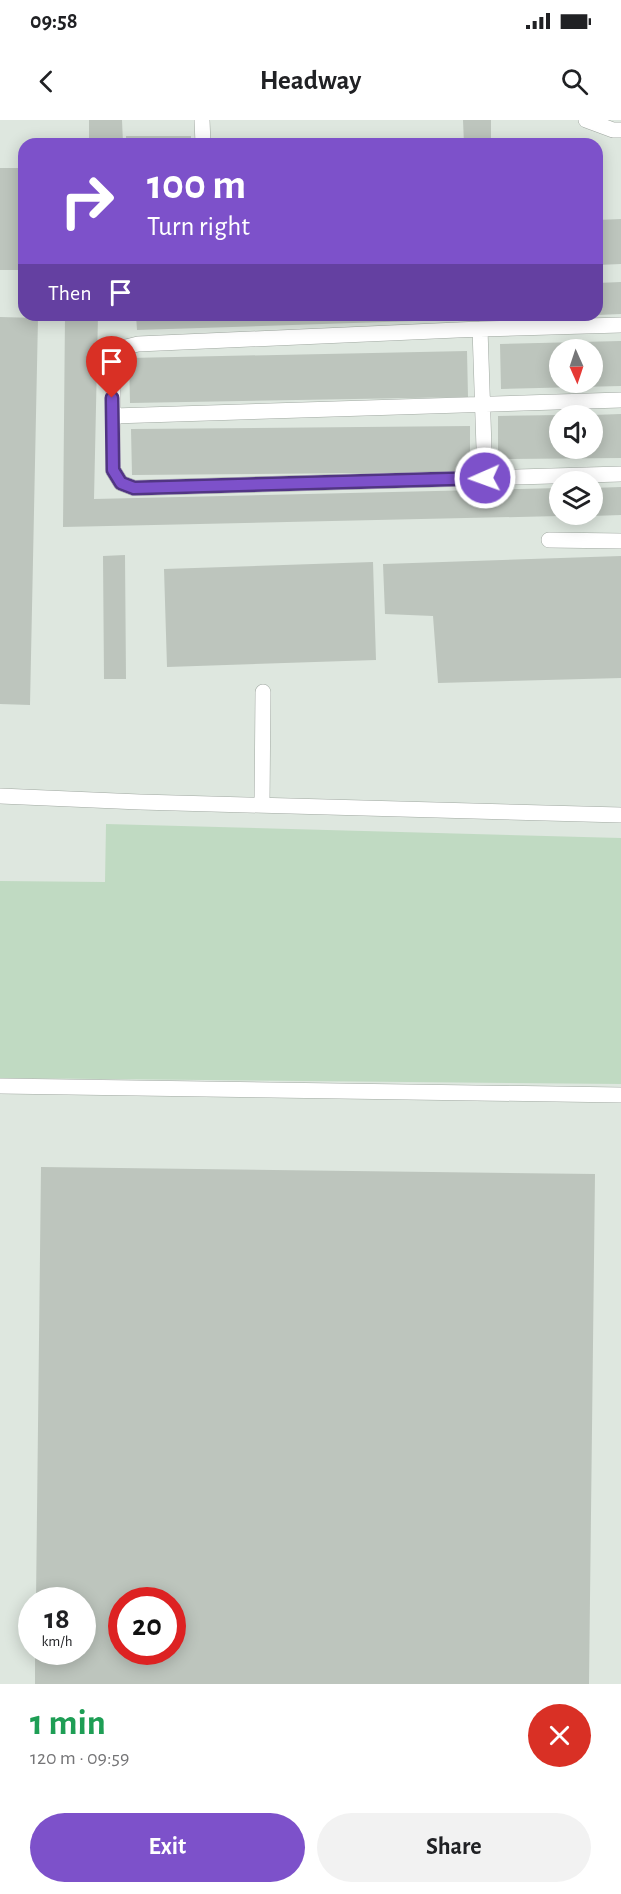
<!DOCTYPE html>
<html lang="en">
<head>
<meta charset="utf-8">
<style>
  body { margin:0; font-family:"Alegreya Sans",sans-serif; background:#f2f2f2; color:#202124; height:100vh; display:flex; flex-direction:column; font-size:22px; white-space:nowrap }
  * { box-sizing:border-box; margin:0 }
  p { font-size:20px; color:#757577 }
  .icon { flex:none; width:33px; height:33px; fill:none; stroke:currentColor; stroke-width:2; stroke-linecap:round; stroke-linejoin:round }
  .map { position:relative; height:1564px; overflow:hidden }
  .drawer { display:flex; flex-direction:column; background:#fff; flex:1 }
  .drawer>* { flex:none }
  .guide { position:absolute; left:18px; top:18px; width:585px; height:183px; border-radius:18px; box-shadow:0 3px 15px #0003; background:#7d51ca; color:#fff; overflow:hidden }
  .needle { width:39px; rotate:177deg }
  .controls { position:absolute; left:549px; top:219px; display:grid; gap:12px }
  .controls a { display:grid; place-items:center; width:54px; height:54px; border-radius:50%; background:#fff; box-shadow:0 3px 15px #0003; font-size:30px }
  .speed { position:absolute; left:18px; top:1467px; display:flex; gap:12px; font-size:30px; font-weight:700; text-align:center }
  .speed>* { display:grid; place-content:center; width:78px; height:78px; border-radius:50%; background:#fff; box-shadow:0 3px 15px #0003; line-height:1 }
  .speed small { font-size:15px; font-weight:400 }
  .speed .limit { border:9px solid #d22; background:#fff; color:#111 }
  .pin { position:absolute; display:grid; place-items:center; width:51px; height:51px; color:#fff; margin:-62px -26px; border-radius:50% 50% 50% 0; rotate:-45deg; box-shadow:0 0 6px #0007 }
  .pin .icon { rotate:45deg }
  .me { position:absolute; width:66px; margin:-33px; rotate:268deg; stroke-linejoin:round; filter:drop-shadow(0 0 4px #0008) }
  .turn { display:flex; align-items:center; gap:21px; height:126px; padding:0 30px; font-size:27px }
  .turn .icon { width:78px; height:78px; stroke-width:2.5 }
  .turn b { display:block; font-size:42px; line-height:51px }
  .then { display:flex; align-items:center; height:57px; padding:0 30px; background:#0003; gap:12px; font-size:22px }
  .round { display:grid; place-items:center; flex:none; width:63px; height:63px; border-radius:32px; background:#f2f2f2 }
  .overview { display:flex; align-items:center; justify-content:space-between; height:102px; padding:0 30px }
  h1 { font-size:36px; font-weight:700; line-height:45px; color:#1e9e55 }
  .cta { display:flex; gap:12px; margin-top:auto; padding:12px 30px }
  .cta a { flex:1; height:69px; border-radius:36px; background:#7d51ca; color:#fff; font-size:24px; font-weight:700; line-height:69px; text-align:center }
  .cta a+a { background:#f2f2f2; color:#202124 }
  .status { display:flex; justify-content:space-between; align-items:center; height:42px; padding:0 30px; background:#fff; direction:ltr }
  .status svg { height:16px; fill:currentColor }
  header { display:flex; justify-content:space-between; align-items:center; height:78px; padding:0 30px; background:#fff; font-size:27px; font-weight:700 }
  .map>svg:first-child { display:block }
</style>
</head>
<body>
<div class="status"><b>09:58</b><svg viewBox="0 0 49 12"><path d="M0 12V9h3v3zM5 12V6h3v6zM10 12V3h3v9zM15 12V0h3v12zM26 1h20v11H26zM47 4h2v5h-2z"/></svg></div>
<header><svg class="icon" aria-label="back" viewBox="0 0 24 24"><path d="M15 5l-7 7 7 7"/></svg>Headway<svg class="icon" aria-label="search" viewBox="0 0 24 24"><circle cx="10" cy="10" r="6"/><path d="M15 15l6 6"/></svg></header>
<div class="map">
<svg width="621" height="1564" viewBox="0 0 621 1564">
  <rect width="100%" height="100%" fill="#dee7df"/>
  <path fill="#c0dac2" d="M106,704L621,718V964L0,958V761L105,762Z"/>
  <path fill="#bdc5bd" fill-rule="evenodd" d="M89,0H122L123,23L89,24Z
    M463,0H491V24H464Z
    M126,16H191V24H126Z
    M0,48H24V150H0Z
    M621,99V144L597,145V100Z
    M621,162V194L597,195V163Z
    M65,195H98L94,379L560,368V396L63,407Z
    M136,195H476V199L137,210Z
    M0,197L38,198L30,585L0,584Z
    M621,221V266L501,269L500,224ZM560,230H592V262H560Z
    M467,231L468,277L130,283L129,238Z
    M621,294V338L498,339V296L560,295V328H592V295Z
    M470,306V352L132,355L131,309Z
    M621,367V395L592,396V368Z
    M125,435L126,559H104L103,436Z
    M621,436V558L438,563L433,496L385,494L383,444Z
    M373,442L376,540L167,547L164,449Z
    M41,1047L595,1054L589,1564H35V1532H82V1480H36ZM122,1480H172V1532H122Z"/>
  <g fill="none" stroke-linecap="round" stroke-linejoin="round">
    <defs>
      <path id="service" d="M202,0L203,24
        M586,0L613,10H621
        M621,205L480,209L138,224L122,228L113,240V350L121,363L134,368L621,354
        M480,209L485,358
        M113,296L621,280
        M549,420L621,421
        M0,676L140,682L621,695
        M262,685L263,572
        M0,966L621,975"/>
    </defs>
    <use href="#service" stroke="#a0a8a1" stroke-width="16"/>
    <use href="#service" stroke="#fff" stroke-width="15"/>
  </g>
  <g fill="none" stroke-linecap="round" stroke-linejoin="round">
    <defs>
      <path id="route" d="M112,278L113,350L121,363L134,368L485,358"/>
    </defs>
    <use href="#route" stroke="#513583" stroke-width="15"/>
    <use href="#route" stroke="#7d51ca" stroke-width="10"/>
  </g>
</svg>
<div class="controls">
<a><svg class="needle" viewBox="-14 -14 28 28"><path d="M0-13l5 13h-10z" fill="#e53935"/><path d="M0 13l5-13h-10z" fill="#757577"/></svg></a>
<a><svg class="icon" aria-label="sound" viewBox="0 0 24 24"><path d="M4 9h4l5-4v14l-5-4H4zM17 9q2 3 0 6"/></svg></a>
<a><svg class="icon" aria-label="layers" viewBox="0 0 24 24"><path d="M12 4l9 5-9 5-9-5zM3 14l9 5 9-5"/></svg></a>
</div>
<div class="speed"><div>18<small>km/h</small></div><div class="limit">20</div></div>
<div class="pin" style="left:112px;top:278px;background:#d93025"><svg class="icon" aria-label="arrive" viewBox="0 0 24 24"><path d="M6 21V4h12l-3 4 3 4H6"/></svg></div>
<svg class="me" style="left:485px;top:358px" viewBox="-20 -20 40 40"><circle r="17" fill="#7d51ca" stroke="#fff" stroke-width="3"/><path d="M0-11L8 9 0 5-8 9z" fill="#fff"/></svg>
<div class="guide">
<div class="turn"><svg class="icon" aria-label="right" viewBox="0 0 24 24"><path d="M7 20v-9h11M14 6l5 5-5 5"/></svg><div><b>100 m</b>Turn right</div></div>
<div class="then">Then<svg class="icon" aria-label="arrive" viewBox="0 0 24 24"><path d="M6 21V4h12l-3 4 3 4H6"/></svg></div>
</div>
</div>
<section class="drawer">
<div class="overview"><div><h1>1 min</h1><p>120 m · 09:59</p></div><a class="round" style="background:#d93025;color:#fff"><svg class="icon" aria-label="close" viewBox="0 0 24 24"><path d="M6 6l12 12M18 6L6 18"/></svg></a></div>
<div class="cta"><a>Exit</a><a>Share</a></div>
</section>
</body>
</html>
